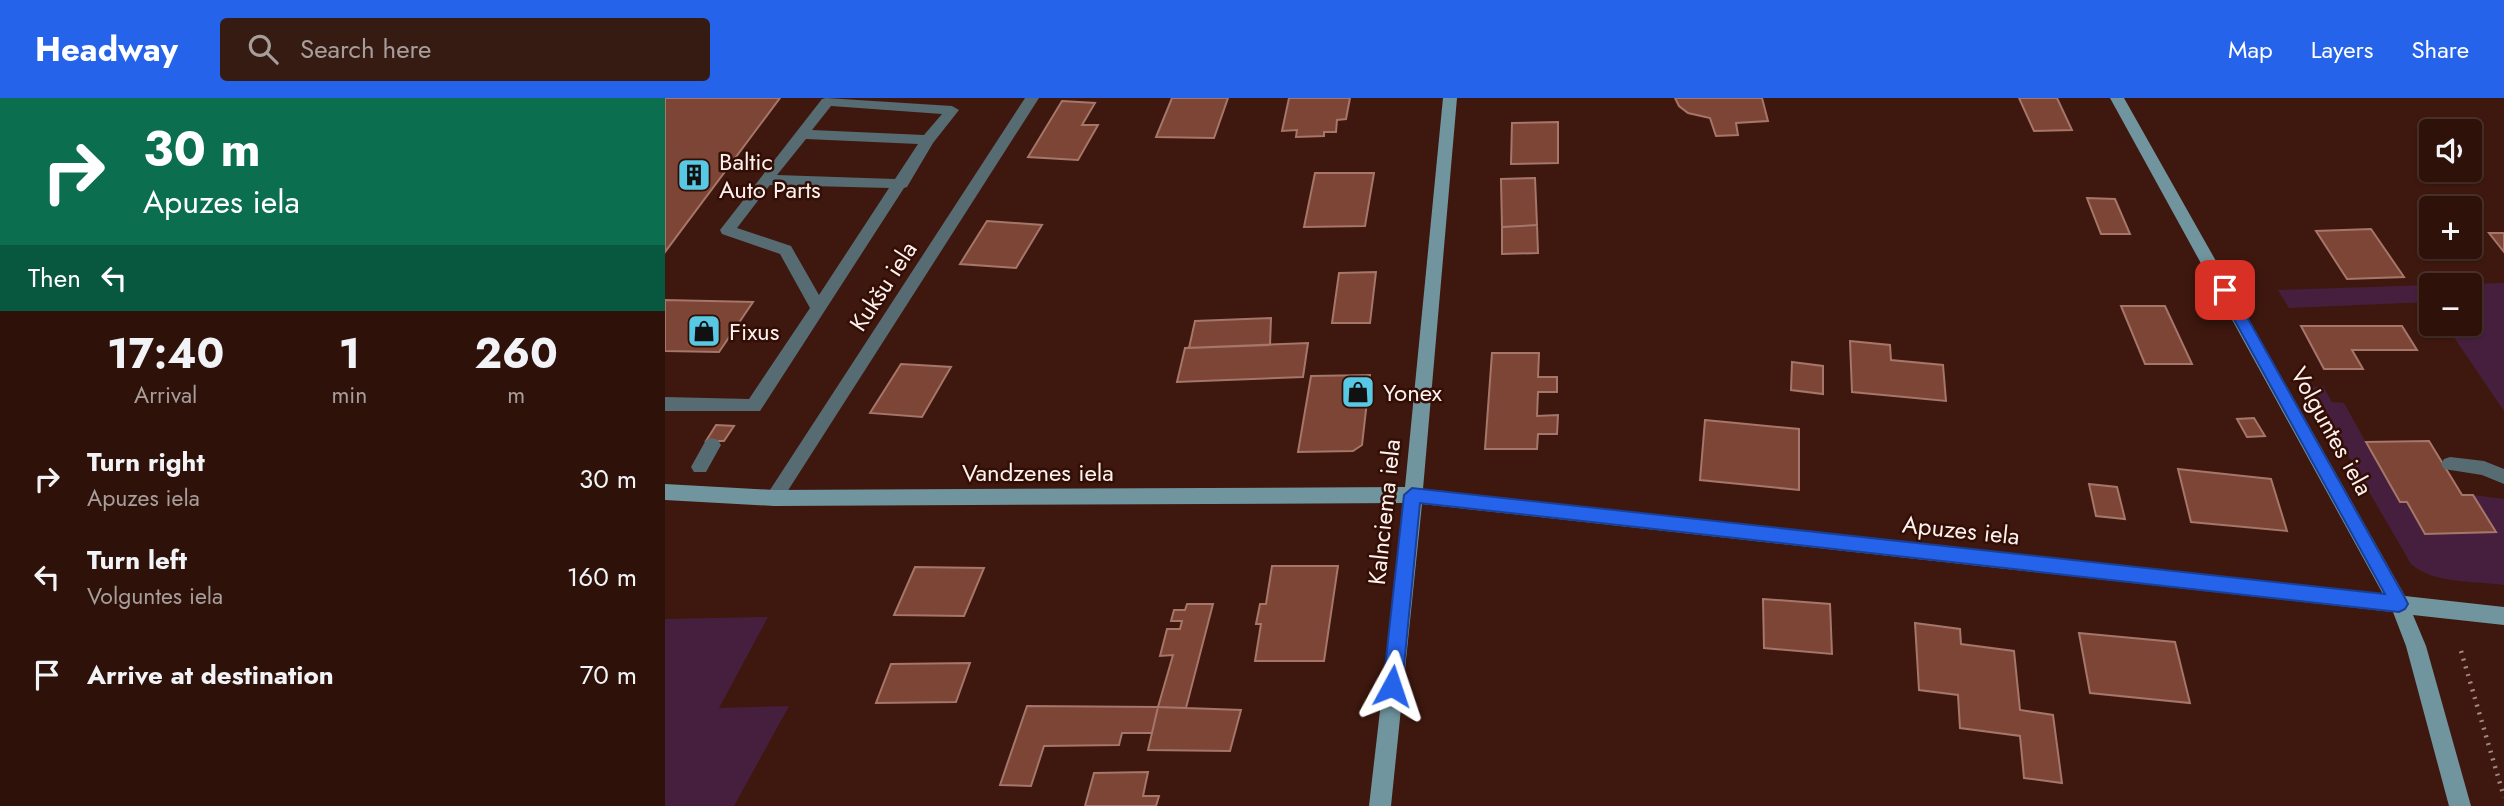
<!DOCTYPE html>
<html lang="en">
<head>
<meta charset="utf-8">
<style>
  body { margin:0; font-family:Jost,sans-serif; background:#361b13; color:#f1f3f6; height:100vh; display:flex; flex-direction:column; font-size:26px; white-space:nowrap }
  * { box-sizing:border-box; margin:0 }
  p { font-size:23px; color:#a79e9c }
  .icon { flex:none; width:38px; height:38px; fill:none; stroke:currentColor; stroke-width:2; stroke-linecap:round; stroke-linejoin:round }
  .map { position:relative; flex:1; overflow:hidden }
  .side { display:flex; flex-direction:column; background:#2e120a; width:665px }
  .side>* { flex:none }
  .banner { background:#0b6e4f; color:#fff; overflow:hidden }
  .controls { position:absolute; left:1754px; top:21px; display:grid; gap:14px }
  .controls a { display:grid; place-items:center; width:63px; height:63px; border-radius:7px; background:#2e120a; box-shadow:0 2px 5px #0004,0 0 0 2px #49322b; font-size:35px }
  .pin { position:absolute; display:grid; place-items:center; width:60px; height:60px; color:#fff; margin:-30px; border-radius:14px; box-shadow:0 4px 10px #0006 }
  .me { position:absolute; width:77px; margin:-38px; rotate:5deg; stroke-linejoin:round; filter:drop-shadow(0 0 5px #0008) }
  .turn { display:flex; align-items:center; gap:24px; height:147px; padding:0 28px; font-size:32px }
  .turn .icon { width:91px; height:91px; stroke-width:2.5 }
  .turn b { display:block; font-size:49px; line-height:60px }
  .then { display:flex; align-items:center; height:66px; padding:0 28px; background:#0003; gap:14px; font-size:26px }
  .eta { display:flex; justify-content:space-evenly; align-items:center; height:119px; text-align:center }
  .eta b { font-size:42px; font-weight:700; line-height:49px }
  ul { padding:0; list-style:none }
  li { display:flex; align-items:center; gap:21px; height:98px; padding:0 28px }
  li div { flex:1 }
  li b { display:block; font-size:26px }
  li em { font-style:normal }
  header { display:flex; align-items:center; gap:42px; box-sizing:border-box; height:98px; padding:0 35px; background:#2563eb; color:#fff }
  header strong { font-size:33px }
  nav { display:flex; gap:38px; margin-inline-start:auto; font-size:24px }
  .search { width:490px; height:63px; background:#361b13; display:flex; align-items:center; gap:18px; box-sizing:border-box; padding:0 24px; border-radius:7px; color:#a79e9c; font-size:26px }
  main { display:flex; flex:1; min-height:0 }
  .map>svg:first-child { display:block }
</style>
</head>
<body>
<header>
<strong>Headway</strong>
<div class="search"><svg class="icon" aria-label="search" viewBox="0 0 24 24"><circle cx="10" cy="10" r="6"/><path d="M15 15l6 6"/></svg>Search here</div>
<nav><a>Map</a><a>Layers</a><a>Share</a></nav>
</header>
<main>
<section class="side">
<div class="banner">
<div class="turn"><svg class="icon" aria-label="right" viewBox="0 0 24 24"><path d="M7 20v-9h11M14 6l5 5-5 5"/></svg><div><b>30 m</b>Apuzes iela</div></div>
<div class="then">Then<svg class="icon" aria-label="left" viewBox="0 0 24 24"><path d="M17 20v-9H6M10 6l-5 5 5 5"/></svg></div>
</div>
<div class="eta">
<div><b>17:40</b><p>Arrival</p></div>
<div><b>1</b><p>min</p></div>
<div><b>260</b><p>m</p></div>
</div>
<ul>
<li><svg class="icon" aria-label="right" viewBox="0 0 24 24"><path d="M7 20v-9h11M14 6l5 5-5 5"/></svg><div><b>Turn right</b><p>Apuzes iela</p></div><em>30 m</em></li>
<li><svg class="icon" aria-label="left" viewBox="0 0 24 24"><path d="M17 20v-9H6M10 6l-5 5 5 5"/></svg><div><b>Turn left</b><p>Volguntes iela</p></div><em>160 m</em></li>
<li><svg class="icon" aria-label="arrive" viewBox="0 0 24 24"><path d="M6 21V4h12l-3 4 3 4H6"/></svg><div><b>Arrive at destination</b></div><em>70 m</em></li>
</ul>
</section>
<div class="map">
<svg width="1839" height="708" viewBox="0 0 1839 708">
  <rect width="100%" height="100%" fill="#3e180e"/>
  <path fill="#471f3e" d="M1839,185V313L1780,226H1804V187H1767Z
    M1766,187V206L1764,204L1624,210L1613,192Z
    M1658,288L1667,304L1679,305L1734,404H1742L1760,436L1830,434L1808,397L1839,401V487C1810,483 1769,486 1746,466L1644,290Z
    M103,519L54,610L124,608L69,708H0V521Z"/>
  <path fill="#7d4536" stroke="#a57669" stroke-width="2" d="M0,0H115L0,154Z
    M507,0H563L549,40L491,39Z
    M624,0H685L681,21L672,22L671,34H659V38L631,39L632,32L617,33Z
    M1010,0H1097L1103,23L1071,25L1073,37L1051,38L1045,20L1023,15L1014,8Z
    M1354,0H1392L1407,32L1369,33Z
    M397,3L430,5L417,27H433L413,62L363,59Z
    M893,24V65L846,66L847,25Z
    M650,75H709L700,128L639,129Z
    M870,80L872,127L837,129L836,81Z
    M1422,100L1450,101L1465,136H1436Z
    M322,123L377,127L351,170L295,166Z
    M872,127L873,155L837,156V129Z
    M1706,131L1739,179L1682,181L1651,133Z
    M1824,135H1839V154Z
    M711,174L705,225H667L674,175Z
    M0,202L88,204L54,254L0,253Z
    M1456,208H1500L1527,266H1480Z
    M606,220L605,247L524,250L530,223Z
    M1636,228H1737L1752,252H1687L1698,271H1659Z
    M1185,243L1225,247L1226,262L1278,267L1281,303L1187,294Z
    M643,245L638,279L512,284L520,250Z
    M827,255H874L873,279H892V294H873L872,318L893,317L892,336H873L872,351H820Z
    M1127,264L1158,268V296L1126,292Z
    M236,266L286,269L257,319L205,315Z
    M705,277L697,347L688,353L633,354L646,278Z
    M1589,320L1600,338L1582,339L1572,321Z
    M1040,322L1134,331V392L1035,382Z
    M51,327L69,328L59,343H41Z
    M1764,343L1797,397H1808L1831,434L1760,436L1742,404H1735L1701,344Z
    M1513,371L1606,381L1622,433L1526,424Z
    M1424,386L1452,389L1460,421L1431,418Z
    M607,468H673L659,563H590L596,526H591L595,506H601Z
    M250,469L319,470L299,518L229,517Z
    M1098,501L1165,506L1167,556L1099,550Z
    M522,506H548L521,610L493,609L508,557L495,558L502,531H515L517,523H506L509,512H520Z
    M1250,525L1295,531L1296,546L1349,553L1355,612L1388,617L1397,685L1359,680L1355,638L1295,630L1293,597L1254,592Z
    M1414,535L1510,544L1525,605L1425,595Z
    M305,565L291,604L211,605L226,566Z
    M362,608L493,609L487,635H457L454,647L379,648L366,688L335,687Z
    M493,609L576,612L565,653L483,652Z
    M483,674L478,698H494L491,708H420L429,675Z"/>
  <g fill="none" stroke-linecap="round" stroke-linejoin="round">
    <path stroke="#a08881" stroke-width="4.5" stroke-dasharray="2 6" stroke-linecap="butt" d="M1796,553L1839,699"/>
    <path fill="#566c72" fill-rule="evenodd" d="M161,0L287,8L294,12L268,45L242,89L239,90L95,313H0V299L84,301L145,210L115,156L57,136L55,132L157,1ZM166,8L277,16L259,37L147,32ZM141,41L253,46L230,81L112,77ZM105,87L224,90L154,197L126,148L72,130Z
      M47,340L53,342L56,347L41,374H29L26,369L41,342Z
      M1785,359L1819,363L1839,371V386L1817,377L1779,371L1776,366L1779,361Z"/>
    <path fill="#566c72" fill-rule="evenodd" d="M360,0H374L115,405L109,408L103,405L100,400L103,395Z"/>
    <path fill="#70959f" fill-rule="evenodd" d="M778,0H792L758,391L1718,496L1445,0H1459L1740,498L1839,509V527L1748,517L1761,548L1806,708H1784L1741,548L1728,514L757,406L726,708H704L739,405L109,408L0,402V386L109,392L740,389Z"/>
  </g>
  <path fill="#2563eb" stroke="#184099" stroke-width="2" d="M1560,187L1565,189L1740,500L1743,506L1740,511L1734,514L755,405L737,588L734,594L727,596L721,594L718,588L739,397L747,390L1720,496L1553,192Z"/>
  <defs>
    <symbol id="building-square" viewBox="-11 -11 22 22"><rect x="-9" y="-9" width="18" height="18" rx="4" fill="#58c9e4" stroke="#330e05"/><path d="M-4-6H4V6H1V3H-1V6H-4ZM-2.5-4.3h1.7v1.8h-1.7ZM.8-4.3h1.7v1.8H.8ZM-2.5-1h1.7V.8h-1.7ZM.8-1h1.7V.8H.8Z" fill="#111"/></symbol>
    <symbol id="shop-square" viewBox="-11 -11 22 22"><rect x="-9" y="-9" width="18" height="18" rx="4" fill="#58c9e4" stroke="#330e05"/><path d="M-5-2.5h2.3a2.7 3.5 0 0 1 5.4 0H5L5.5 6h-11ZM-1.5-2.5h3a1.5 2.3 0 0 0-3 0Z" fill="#111"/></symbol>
  </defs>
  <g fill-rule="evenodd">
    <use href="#building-square" x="10" y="58" width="38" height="38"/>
    <use href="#shop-square" x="20" y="214" width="38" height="38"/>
    <use href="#shop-square" x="674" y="275" width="38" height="38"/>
  </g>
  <g text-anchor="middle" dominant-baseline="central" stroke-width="5" stroke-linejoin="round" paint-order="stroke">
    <g font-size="24" fill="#fdf2ef" stroke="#330e05" text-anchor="start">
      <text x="54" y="63">Baltic<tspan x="54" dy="28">Auto Parts</tspan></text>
      <text x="64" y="233">Fixus</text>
      <text x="718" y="294">Yonex</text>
    </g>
    <g font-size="24" fill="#fdf2ef" stroke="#330e05">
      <text transform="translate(218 188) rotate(-57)">Kukšu iela</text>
      <text transform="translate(1667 333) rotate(61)">Volguntes iela</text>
      <text x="373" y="374">Vandzenes iela</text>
      <text transform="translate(719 414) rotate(-84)">Kalnciema iela</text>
      <text transform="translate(1296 432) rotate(6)">Apuzes iela</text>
    </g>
  </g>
</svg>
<div class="controls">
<a><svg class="icon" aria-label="sound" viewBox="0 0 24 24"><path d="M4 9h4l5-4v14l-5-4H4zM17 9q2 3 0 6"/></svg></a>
<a>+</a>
<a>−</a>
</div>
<div class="pin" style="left:1560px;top:192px;background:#d93025"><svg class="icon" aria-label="arrive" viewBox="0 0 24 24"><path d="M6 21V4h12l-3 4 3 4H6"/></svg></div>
<svg class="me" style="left:727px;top:588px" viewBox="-20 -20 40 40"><path d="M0-17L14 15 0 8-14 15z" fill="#2563eb" stroke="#fff" stroke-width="4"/></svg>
</div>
</main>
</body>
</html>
